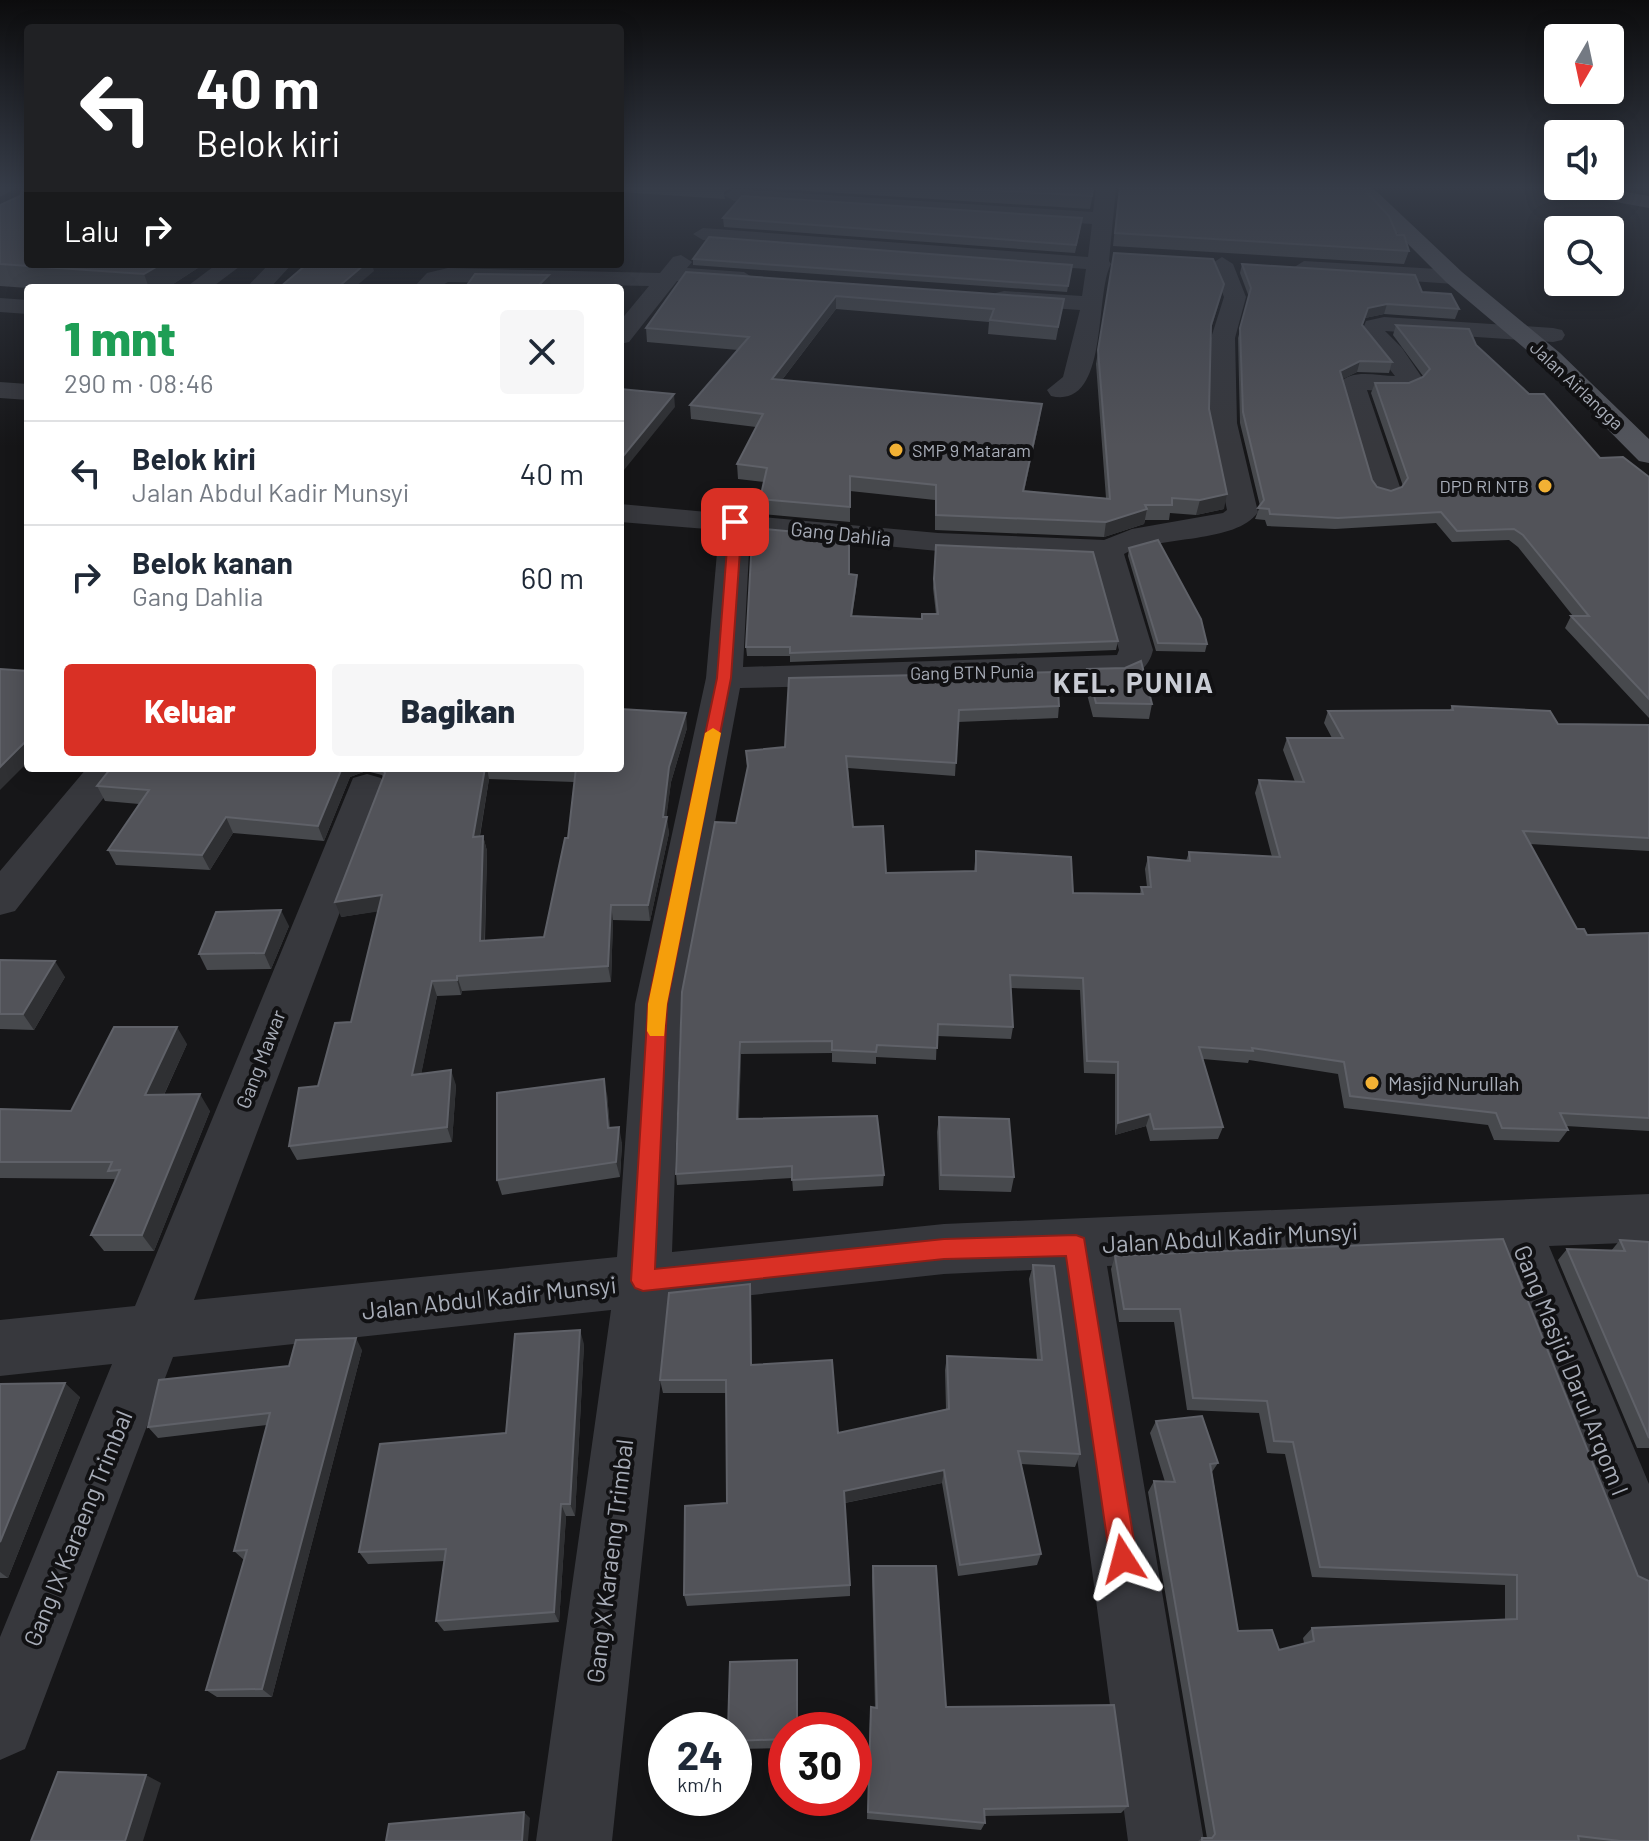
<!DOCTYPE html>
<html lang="id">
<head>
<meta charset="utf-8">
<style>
  body { margin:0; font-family:Barlow,sans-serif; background:#f6f6f7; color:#1f2937; height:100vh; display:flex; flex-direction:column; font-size:30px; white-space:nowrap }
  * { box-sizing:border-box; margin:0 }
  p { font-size:26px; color:#747a83 }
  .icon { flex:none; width:44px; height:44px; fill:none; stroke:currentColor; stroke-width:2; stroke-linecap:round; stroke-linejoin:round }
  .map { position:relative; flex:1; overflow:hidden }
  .sheet { position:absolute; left:24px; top:284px; width:600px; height:488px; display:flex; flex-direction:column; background:#fff; border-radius:8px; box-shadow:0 4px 20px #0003 }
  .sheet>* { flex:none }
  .guide { position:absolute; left:24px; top:24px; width:600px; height:244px; border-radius:8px; box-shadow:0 4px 20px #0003; background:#202124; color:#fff; overflow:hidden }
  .needle { width:52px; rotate:189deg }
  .controls { position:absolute; left:1544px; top:24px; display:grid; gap:16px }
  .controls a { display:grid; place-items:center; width:80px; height:80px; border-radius:8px; background:#fff; box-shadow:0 4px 20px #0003; font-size:40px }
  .speed { position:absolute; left:648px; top:1712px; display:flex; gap:16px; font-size:40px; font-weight:700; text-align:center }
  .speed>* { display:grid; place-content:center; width:104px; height:104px; border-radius:50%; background:#fff; box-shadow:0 4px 20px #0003; line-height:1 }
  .speed small { font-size:20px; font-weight:400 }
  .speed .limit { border:12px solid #d22; background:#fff; color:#111 }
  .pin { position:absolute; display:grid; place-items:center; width:68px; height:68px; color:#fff; margin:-34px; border-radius:16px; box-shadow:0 4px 12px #0006 }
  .me { position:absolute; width:88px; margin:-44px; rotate:351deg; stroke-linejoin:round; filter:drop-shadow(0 0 6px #0008) }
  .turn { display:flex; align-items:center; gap:28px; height:168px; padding:0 40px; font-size:36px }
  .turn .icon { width:104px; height:104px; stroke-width:2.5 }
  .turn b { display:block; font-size:56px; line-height:68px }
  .then { display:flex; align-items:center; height:76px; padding:0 40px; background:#0003; gap:16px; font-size:30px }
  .round { display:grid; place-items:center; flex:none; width:84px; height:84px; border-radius:8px; background:#f6f6f7 }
  .head { display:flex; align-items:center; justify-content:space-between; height:136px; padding:0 40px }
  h1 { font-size:48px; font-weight:800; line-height:60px; color:#1e9e55 }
  .cta { display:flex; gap:16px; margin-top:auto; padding:16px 40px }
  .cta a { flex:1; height:92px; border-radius:8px; background:#d93025; color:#fff; font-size:32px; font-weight:800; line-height:92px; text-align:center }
  .cta a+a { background:#f6f6f7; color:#1f2937 }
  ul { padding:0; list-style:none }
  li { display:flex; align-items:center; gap:24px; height:104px; padding:0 40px; border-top:2px solid #e0e1e3 }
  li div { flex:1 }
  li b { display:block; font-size:30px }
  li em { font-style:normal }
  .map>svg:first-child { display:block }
</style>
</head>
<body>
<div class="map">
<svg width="1649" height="1841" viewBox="0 0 1649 1841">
  <rect width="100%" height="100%" fill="#161618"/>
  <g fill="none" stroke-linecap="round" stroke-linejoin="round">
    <path fill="#37383d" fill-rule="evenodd" d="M0,188H16L0,197Z
      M1096,188H1116L1109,261L1111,264C1094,294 1110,410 1051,396L1047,390L1063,377L1080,310L1004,305L996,303L992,298L996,293L1004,291L1082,296L1086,269L703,240L693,234L703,228L1088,257L1092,224L734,201L724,195L734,189L1093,212Z
      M681,255L692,262L687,268L744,272L755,279L744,286L677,281L629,342L620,344V321L649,286L448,282L437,288H413L427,273L448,268L660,273L673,257Z
      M1222,257L1233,264L1246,297L1235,338L1237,423L1258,512C1236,544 1160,535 1124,554L1153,650C1149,667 1139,674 1122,679L740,688L681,1004L672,1252L944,1224L1649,1194V1242L1549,1246L1649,1484V1595L1626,1585L1495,1249L1107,1266L1204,1841H1128L1052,1269L944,1274L669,1304L612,1841H536L611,1310L173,1357L25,1749L0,1760V1637L112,1364L0,1376V1320L135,1306L353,778L367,774L381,778L387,787L194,1300L617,1257L635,1004L706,678L719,530L620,522V504L938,533L1104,540L1132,529L1223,513L1227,510L1209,423L1211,338L1224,297L1211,264ZM750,533L938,551L1094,558L1119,650L1117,655L743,667Z
      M1304,261L1454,270L1465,277L1454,284L1296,273L1293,268Z
      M217,264H243L211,288H185Z
      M269,264H292L270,288H246Z
      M0,298L28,300V314L0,312Z
      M1384,317L1553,328L1562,330L1565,335L1562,340L1553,342L1385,331L1402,348L1423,379C1410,396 1386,391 1367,390L1401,490L1396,496L1386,499L1376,496L1371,490L1339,384C1351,368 1377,376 1395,376L1361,333L1366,321Z
      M0,382L28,384V400L0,398Z
      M87,768H127L15,911L0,915V871Z"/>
    <path fill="#53555c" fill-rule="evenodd" d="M1352,188H1373L1462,272L1560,353L1649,439V463L1639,461L1542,363L1446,282Z
      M1563,188H1604L1649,196V208L1573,194Z"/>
  </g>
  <path fill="#47494d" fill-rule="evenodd" d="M620,188H731L724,192L725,199L620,192Z
    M762,188H1094L1090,209Z
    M1119,188H1363L1409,251L1404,264L1113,246Z
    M0,205L28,264H204L167,288H28L0,286Z
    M723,218L1081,226L1075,253L724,227Z
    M1114,253L1224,284L1211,329L1209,409L1224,509L1196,515L1170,513L1169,520H1145L1144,524L1104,537L935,530V500L850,491V522L761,514L760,499L764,482L738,479L737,464L756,427L691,419L690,405L738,350L647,342L646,328L686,272L1064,299L1056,340L988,334L989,322L836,309L782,380L1040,418L1024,491L1106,498L1096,364Z
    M693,259L1072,265L1067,292L693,265Z
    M1242,264L1422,292L1459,309L1455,319L1384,314L1365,318L1362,326L1392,362L1389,373L1357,372L1342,379L1372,480L1377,487L1391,491L1403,486L1371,393L1375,383H1409L1423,376L1393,335L1396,325L1476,345L1600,458L1649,477V718L1565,628L1571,616H1573L1518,547L1509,540L1452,542L1436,523L1335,529L1267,526L1265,520L1255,519L1260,506L1240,423L1238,338L1249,297L1240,273Z
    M936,545L1118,641L1116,650L790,662V656H747L746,647L849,574L857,583L852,617L922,619L936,614L933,588Z
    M1129,548L1207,644L1205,652L1156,651L1128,556Z
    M1087,669L1152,704L1149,719L1093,717L1084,683Z
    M789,678L1059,706L1058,718L958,722L955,776L848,768L853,827L886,873L974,871L976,851L1073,893L1140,894L1141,887H1147L1145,869L1148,857L1186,861L1189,852L1272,857L1255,793L1259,780L1295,782L1283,750L1287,738H1332L1324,723L1328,711L1450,710L1452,706L1558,724L1649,725V851L1530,844L1577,929L1587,935L1649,933V1131L1566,1126L1568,1130L1559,1142L1494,1140L1488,1125L1344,1108L1338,1074L1249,1060L1248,1063L1203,1059L1223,1127L1218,1139L1150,1141L1146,1126L1115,1135V1074L1084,1073L1080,990L1011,988L1013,1027L1011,1039L937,1036L936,1060L876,1057V1064L832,1062V1053L741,1054L739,1119L884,1175L883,1186L793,1191L792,1178L677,1185L676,1174L736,823L747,769L746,751L785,747Z
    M687,728L671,782L666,817L669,833L650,921L613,920L611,982L462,991L461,995L437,996L421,1074L456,1085L452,1142L297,1160L289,1146L318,1086L351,1022L378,911L341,917L383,777L382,775L366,771L350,777L324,841L233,833L210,870L116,865L108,850L139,804L105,801L97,786L111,768H620ZM489,779L574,782L568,838L544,937L485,941L487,851L483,836H480Z
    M289,926L271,969L207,970L199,954Z
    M0,960L65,977L34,1030L0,1029Z
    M187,1044L164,1095L210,1111L154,1251H104L91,1235L116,1181L114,1179L0,1178V1109L71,1111Z
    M607,1094L610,1128L622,1143L620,1177L502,1195L497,1180Z
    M939,1117L1014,1177L1011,1192L939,1190L937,1132Z
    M1503,1239L1649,1841H1198L1202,1838H1207L1148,1492L1154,1481L1165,1482L1150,1433L1156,1421L1218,1463L1212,1472L1238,1631L1279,1650L1304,1643L1303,1638L1312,1628L1505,1620V1585L1312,1577L1285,1454L1267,1453L1259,1413L1187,1410L1174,1322H1119L1111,1269L1115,1256Z
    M1620,1240L1649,1242V1448H1637L1558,1260L1567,1249L1611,1251Z
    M1033,1265L1080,1454L1075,1467L1021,1464L1041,1554L1037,1565L958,1576L942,1483L845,1503L850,1585V1596L687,1606L684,1595L727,1503L726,1393H663L660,1380L751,1298L752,1365L838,1433L946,1409L945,1370L947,1356L1037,1359L1029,1279Z
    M584,1344L575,1516H566L559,1622L444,1631L436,1621L445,1561L368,1564L359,1552L506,1433Z
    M362,1350L272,1697H217L206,1690L244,1560L234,1551L267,1425L158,1438L148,1427L289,1366Z
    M0,1384L80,1397L8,1578H0Z
    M873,1566L946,1707L1128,1806L1121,1813L984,1816L985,1823L981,1830L867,1819L870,1716L871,1707L875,1708L872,1577Z
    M734,1730H786V1748L734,1749Z"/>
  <path fill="#2f3033" d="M161,264H204L167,288H149L144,274Z
    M365,264H372L374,271L354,288H337Z
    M549,275L551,287L550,288H536Z
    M1224,284L1221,297L1208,338L1211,325Z
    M836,296V309L772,393V379Z
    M1387,304L1384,314L1365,318L1359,335L1368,308Z
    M1360,361L1357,372L1337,382L1340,371Z
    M674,394L675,407L620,475V460Z
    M1042,404L1040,418L1021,506L1023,491Z
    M1227,494L1224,509L1196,515L1200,500Z
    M1147,509L1144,524L1104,537L1106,522Z
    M686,713L687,728L671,782L665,829L667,817L669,833L650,921L648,905L663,817L669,767Z
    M28,739V762L0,790V767Z
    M342,768H365L366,771L350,777L324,841L318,826Z
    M485,768H487L489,779L477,852L473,837Z
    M226,817L233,833L210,870L202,855Z
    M483,836L487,851L484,956L480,941Z
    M382,895L388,910L341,917L335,902Z
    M611,905L613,920L611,982L608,966Z
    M281,910L289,926L271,969L264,953Z
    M55,961L65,977L34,1030L23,1014Z
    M457,976L462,991L461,995L457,980Z
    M432,981L437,996L418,1090L412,1075Z
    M177,1027L187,1044L156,1112L145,1095Z
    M740,1042L741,1054L738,1131L737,1119Z
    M451,1070L456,1085L452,1142L447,1127Z
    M604,1079L607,1094L611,1143L608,1128Z
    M200,1094L210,1111L154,1251L142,1235Z
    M1150,1114L1146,1126L1115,1135L1118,1123Z
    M619,1127L622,1143L620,1177L616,1162Z
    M750,1284L751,1298L752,1379L751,1365Z
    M580,1330L584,1344L575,1516L570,1504Z
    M356,1338L362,1350L272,1697L262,1689Z
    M65,1383L80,1397L8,1578L0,1572V1542Z
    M944,1470L942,1483L844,1503V1491Z
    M561,1504L566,1516L559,1622L554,1612Z
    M146,1775L161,1783L143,1841H125Z
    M524,1812L530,1818L528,1841H522Z"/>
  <path fill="#525359" stroke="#5f6168" stroke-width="2" d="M28,188V264H161L144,274L0,264V205L20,196L22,190Z
    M953,188H1093L1092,196Z
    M1120,188H1363L1389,216L1397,235H1404L1409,251L1115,233Z
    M742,196L1082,218L1076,245L723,218Z
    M709,237L1072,265L1068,286L693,259Z
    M1114,253L1213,259L1224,284L1211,325L1209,409L1227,494L1200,500L1172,498V505H1145L1147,509L1106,522L936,515V485L850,476V507L760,499L767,468L737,464L763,414L690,405L749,337L646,328L686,272L1064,299L1058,327L990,320L994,309L836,296L772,379L1042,404L1023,491L1110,499L1098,350Z
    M307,264H365L337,288H279Z
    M1242,264L1415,275L1422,292L1451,294L1459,309L1387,304L1368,308L1362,325L1392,362L1360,361L1340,371L1372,480L1377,487L1391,491L1402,487L1408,478L1375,383H1409L1423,377L1430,369L1396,325L1469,329L1476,345L1529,394H1544L1600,458L1623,457L1649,477V699L1571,616H1589L1523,535L1514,529L1457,531L1441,512L1338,518L1270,514L1269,509L1258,508L1264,500L1243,412L1240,328L1251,288Z
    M475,274L549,275L536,288H465Z
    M620,389L674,394L620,460Z
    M755,528L849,537V574L857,575L851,616L922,619V614H938L934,579L936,545L1093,552L1118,641L790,653V647H746L752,539Z
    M1158,540L1201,619L1207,644L1158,643L1129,548Z
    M1141,661L1152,704L1096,703L1087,669L1125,668Z
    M0,669L28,671V739L0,767Z
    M1057,672L1059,706L959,710L956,763L846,756L853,827L883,826L886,873L976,871V851L1071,857L1073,893L1143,894L1141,887H1151L1148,857L1190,861L1189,852L1280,857L1259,780L1304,782L1287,738H1343L1328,711L1453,710L1452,706L1550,711L1558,724L1649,725V838L1523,831L1577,929H1584L1587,935L1649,933V1118L1560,1113L1568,1130L1502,1128L1496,1113L1350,1096L1344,1062L1252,1048L1253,1051L1199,1047L1223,1127L1154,1129L1150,1114L1118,1123V1062L1087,1061L1083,978L1010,975L1013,1027L938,1024L937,1048L877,1045L876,1052L832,1050V1041L740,1042L737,1119L877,1116L884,1175L792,1180V1166L676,1174L682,992L715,822L736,823L748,766L746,751L785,747L789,678Z
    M620,709L686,713L669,767L663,817H667L648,905H611L608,966L457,976V980L432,981L412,1075L451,1070L447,1127L289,1146L299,1088L318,1086L335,1023L351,1022L382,895L335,902L385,773L382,768H485L473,837L483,836L480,941L544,937L565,838H568L576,768H620Z
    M111,768H342L318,826L226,817L202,855L108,850L149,790L97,786Z
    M281,910L264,953L199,954L216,912Z
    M0,960L55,961L23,1014H0Z
    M114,1027H177L145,1095L200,1094L142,1235H91L120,1170L108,1171L112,1162H0V1109L71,1111Z
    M604,1079L608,1128L619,1127L616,1162L497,1180V1093Z
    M939,1117L1009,1119L1014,1177L941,1175Z
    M1503,1239L1638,1576L1649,1581V1841H1620L1578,1836L1579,1841H1202V1838H1212L1215,1834L1154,1481L1175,1482L1156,1421L1202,1416L1218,1463L1210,1464L1238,1631L1272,1630L1279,1650L1314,1641L1312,1628L1517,1619V1575L1320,1567L1293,1442L1274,1441L1267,1401L1193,1398L1180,1309H1124L1115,1256Z
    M1620,1240L1649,1242V1438L1567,1249L1625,1251Z
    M1033,1265L1054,1266L1080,1454L1018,1451L1041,1554L960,1565L944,1470L844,1491L850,1585L684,1595L685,1506L727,1503L726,1380H660L669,1293L750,1284L751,1365L832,1360L838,1433L949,1409L947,1356L1042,1360Z
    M580,1330L570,1504H561L554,1612L436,1621L446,1549L359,1552L380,1444L506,1433L515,1334Z
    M356,1338L262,1689L206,1690L247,1550L234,1551L270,1413L148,1427L159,1380L289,1366L296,1340Z
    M65,1383L0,1542V1384Z
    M873,1566H936L946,1707L1114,1705L1128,1806L984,1809L985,1823L868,1812L871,1707L877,1708Z
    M797,1660V1730H786V1739L734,1741V1730H728L730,1662Z
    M58,1772L146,1775L125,1841H31Z
    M524,1812L522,1841H386L389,1824Z"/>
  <linearGradient id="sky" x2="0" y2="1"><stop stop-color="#0c0c0d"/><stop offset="0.42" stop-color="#363c48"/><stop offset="1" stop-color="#363c48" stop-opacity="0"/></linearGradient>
  <rect width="1649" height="446" fill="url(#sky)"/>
  <path fill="#d93025" stroke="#8d1f18" stroke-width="2" d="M735,518L742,522L731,678L667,1004L655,1269L944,1239L1076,1235L1084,1238L1137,1559L1133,1569L1123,1573L1114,1569L1110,1559L1066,1256L944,1259L643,1291L635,1288L631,1281L648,1004L717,678L729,522Z"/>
  <path fill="#f59e0b" d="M713,728L721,733L667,1004L664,1036H650L647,1031L648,1004L705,733Z"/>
  <g fill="#f2b134" stroke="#111113" stroke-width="3">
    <circle cx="896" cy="450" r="8"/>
    <circle cx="1545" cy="486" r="8"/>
    <circle cx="1372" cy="1083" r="8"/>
  </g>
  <g text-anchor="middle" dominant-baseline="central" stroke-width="8" stroke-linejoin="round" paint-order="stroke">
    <g font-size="18" fill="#a8adb8" stroke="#111113">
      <text transform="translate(1577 385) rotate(43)">Jalan Airlangga</text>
      <text transform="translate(972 672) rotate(-1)">Gang BTN Punia</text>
    </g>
    <g font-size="18" fill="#a8adb8" stroke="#111113" text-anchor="start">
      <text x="912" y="450">SMP 9 Mataram</text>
      <text x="1529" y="486" text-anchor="end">DPD RI NTB</text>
    </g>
    <g font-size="20" fill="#a8adb8" stroke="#111113">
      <text transform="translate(841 533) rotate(6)">Gang Dahlia</text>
      <text transform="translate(260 1059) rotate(-69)">Gang Mawar</text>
    </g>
    <g font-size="20" fill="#a8adb8" stroke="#111113" text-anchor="start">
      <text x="1388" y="1083">Masjid Nurullah</text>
    </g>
    <g font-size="24" fill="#a8adb8" stroke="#111113">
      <text transform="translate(1230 1237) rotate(-3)">Jalan Abdul Kadir Munsyi</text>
      <text transform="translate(489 1297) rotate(-6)">Jalan Abdul Kadir Munsyi</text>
      <text transform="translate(1572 1370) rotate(68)">Gang Masjid Darul Arqom I</text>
      <text transform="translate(77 1528) rotate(-68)">Gang IX Karaeng Trimbal</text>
      <text transform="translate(609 1561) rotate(-83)">Gang X Karaeng Trimbal</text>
    </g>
    <g font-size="28" font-weight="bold" letter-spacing="2" fill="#c9ccd4" stroke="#111113">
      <text x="1134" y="682">KEL. PUNIA</text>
    </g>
  </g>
</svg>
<div class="controls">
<a><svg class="needle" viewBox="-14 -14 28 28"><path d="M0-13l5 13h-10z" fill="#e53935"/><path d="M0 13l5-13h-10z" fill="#747a83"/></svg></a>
<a><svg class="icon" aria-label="sound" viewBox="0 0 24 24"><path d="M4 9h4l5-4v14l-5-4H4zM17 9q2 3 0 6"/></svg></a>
<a><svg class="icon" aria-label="search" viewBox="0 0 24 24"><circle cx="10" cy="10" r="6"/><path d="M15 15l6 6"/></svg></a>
</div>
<div class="speed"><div>24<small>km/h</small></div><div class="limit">30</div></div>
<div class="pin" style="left:735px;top:522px;background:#d93025"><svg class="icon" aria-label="arrive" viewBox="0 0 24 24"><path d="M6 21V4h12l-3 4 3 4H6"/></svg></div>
<svg class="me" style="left:1123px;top:1559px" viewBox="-20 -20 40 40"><path d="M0-17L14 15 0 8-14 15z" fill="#d93025" stroke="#fff" stroke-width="4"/></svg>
<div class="guide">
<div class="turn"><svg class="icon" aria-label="left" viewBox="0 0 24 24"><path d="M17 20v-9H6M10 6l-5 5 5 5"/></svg><div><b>40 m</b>Belok kiri</div></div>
<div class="then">Lalu<svg class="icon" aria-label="right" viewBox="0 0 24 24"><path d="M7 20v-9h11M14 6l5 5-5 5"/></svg></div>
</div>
<section class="sheet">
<div class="head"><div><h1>1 mnt</h1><p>290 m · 08:46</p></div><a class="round"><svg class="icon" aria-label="close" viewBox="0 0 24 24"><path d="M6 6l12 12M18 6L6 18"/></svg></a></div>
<ul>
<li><svg class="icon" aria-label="left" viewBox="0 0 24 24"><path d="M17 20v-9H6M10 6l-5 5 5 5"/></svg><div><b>Belok kiri</b><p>Jalan Abdul Kadir Munsyi</p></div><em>40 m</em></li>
<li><svg class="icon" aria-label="right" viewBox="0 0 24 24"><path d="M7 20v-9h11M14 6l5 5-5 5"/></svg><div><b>Belok kanan</b><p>Gang Dahlia</p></div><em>60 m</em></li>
</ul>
<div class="cta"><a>Keluar</a><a>Bagikan</a></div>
</section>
</div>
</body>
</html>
